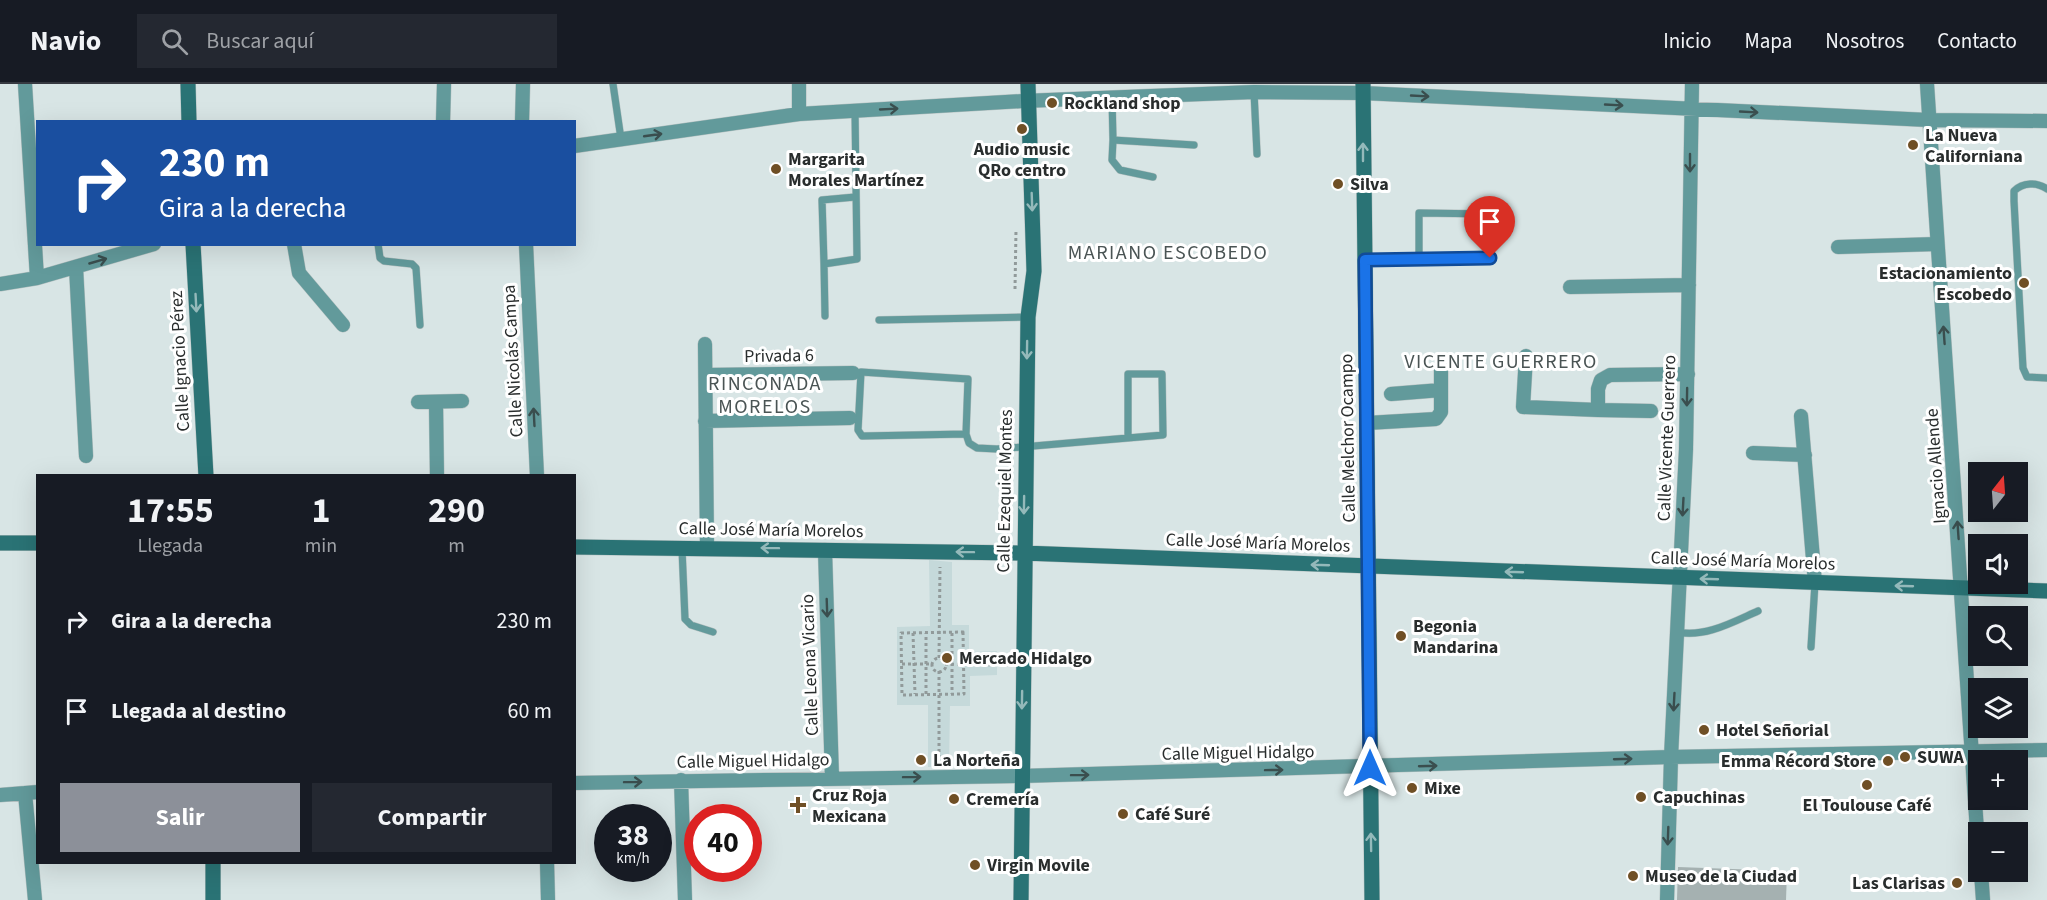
<!DOCTYPE html>
<html lang="es">
<head>
<meta charset="utf-8">
<style>
  body { margin:0; font-family:"Source Sans 3",sans-serif; background:#242831; color:#f1f3f6; height:100vh; display:flex; flex-direction:column; font-size:22px; white-space:nowrap }
  * { box-sizing:border-box; margin:0 }
  p { font-size:20px; color:#9ea1a6 }
  .icon { flex:none; width:33px; height:33px; fill:none; stroke:currentColor; stroke-width:2; stroke-linecap:round; stroke-linejoin:round }
  .map { position:relative; flex:1; overflow:hidden }
  .drawer { position:absolute; left:36px; top:390px; width:540px; height:390px; display:flex; flex-direction:column; background:#171b24; border-radius:0px; box-shadow:0 6px 24px #0002 }
  .drawer>* { flex:none }
  .banner { position:absolute; left:36px; top:36px; width:540px; height:126px; border-radius:0px; box-shadow:0 6px 24px #0002; background:#1a4fa0; color:#fff; overflow:hidden }
  .needle { width:39px; rotate:17deg }
  .controls { position:absolute; left:1968px; top:378px; display:grid; gap:12px }
  .controls a { display:grid; place-items:center; width:60px; height:60px; border-radius:0px; background:#171b24; box-shadow:0 6px 24px #0002; font-size:30px }
  .speed { position:absolute; left:594px; top:720px; display:flex; gap:12px; font-size:30px; font-weight:700; text-align:center }
  .speed>* { display:grid; place-content:center; width:78px; height:78px; border-radius:50%; background:#171b24; box-shadow:0 6px 24px #0002; line-height:1 }
  .speed small { font-size:15px; font-weight:400 }
  .speed .limit { border:9px solid #d22; background:#fff; color:#111 }
  .pin { position:absolute; display:grid; place-items:center; width:51px; height:51px; color:#fff; margin:-62px -26px; border-radius:50% 50% 50% 0; rotate:-45deg; box-shadow:0 0 6px #0007 }
  .pin .icon { rotate:45deg }
  .me { position:absolute; width:66px; margin:-33px; rotate:0deg; stroke-linejoin:round; filter:drop-shadow(0 0 4px #0008) }
  .turn { display:flex; align-items:center; gap:21px; height:126px; padding:0 24px; font-size:27px }
  .turn .icon { width:78px; height:78px; stroke-width:2.5 }
  .turn b { display:block; font-size:42px; line-height:51px }
  .eta { display:flex; justify-content:space-evenly; align-items:center; height:102px; text-align:center }
  .eta b { font-size:36px; font-weight:700; line-height:42px }
  .primary-button { display:flex; gap:12px; margin-top:auto; padding:12px 24px }
  .primary-button a { flex:1; height:69px; border-radius:0px; background:#8c9099; color:#fff; font-size:24px; font-weight:700; line-height:69px; text-align:center }
  .primary-button a+a { background:#242831; color:#f1f3f6 }
  ul { padding:0; list-style:none }
  li { display:flex; align-items:center; gap:18px; height:90px; padding:0 24px }
  li div { flex:1 }
  li b { display:block; font-size:22px }
  li em { font-style:normal }
  header { display:flex; align-items:center; gap:36px; box-sizing:border-box; height:84px; padding:0 30px; background:#171b24; border-bottom:2px solid #363941 }
  header strong { font-size:28px }
  nav { display:flex; gap:33px; margin-inline-start:auto; font-size:21px }
  .search { width:420px; height:54px; background:#242831; display:flex; align-items:center; gap:15px; box-sizing:border-box; padding:0 21px; border-radius:0px; color:#9ea1a6; font-size:22px }
  .map>svg:first-child { display:block }
</style>
</head>
<body>
<header>
<strong>Navio</strong>
<div class="search"><svg class="icon" aria-label="search" viewBox="0 0 24 24"><circle cx="10" cy="10" r="6"/><path d="M15 15l6 6"/></svg>Buscar aquí</div>
<nav><a>Inicio</a><a>Mapa</a><a>Nosotros</a><a>Contacto</a></nav>
</header>
<div class="map">
<svg width="2047" height="816" viewBox="0 0 2047 816">
  <rect width="100%" height="100%" fill="#d8e5e5"/>
  <path fill="#c5d9da" d="M929,476L952,478V541H969V568L997,567V591L970,592V622H950L949,683H928V621H897V543L930,542Z"/>
  <path fill="#a5b1b1" d="M1678,783L1787,787L1786,816H1677Z"/>
  <g fill="none" stroke-linecap="round" stroke-linejoin="round">
    <defs>
      <path id="lane" d="M613,0L621,55
        M1254,8L1257,70
        M1112,14L1113,56L1194,61
        M855,27L857,175L824,180L822,116L855,113
        M1113,56L1112,76L1120,86L1153,93
        M2047,105C2037,98 2023,98 2014,107V117L2023,284L2027,293L2047,294
        M378,160L380,174L384,177L412,180L416,184L420,241
        M1365,176L1490,174V130L1419,129V175
        M824,180L825,232
        M879,236L1028,233
        M966,350L862,352L858,346L861,288L968,295L966,350L969,359L977,364L997,365L1163,351L1162,290H1128V354
        M682,465L685,535L691,541L713,548
        M1677,548C1705,554 1733,538 1758,527
        M1811,563L1815,499"/>
      <path id="street" d="M25,0L37,194
        M1927,0L1978,762
        M799,30V0
        M443,38L444,0
        M522,38L523,0
        M574,62L799,30L1023,17L1254,8L1363,9L1928,36L2047,37
        M294,160L299,189L343,241
        M526,160L537,392
        M1838,163L1937,160
        M76,183L86,372
        M0,200L37,194L154,160
        M1570,203L1689,201
        M705,260L707,463
        M1526,272L1523,323L1598,326
        M706,291L853,289
        M1391,310L1441,306
        M418,318L462,317
        M436,319L437,392
        M1651,327L1598,326V305L1601,296L1610,291L1688,290
        M1801,332L1815,499
        M705,337L850,334
        M1367,339L1436,335L1441,328V285
        M1753,369L1805,371
        M825,466L832,694
        M681,696L685,816
        M574,699L1021,692L1671,673L2047,666
        M25,709L35,816
        M0,711L38,708
        M547,778L548,816
        M1981,788L1983,816
        M1667,816L1671,673L1686,365L1692,0"/>
      <path id="secondary" d="M188,0L189,38
        M1363,0L1372,816
        M193,160L206,392
        M0,459H38
        M574,463L1023,469L2047,507
        M213,816V778
        M1021,816L1028,233L1034,187L1028,0"/>
    </defs>
    <use href="#lane" stroke="#b5c0c0" stroke-width="8"/>
    <use href="#street" stroke="#b5c0c0" stroke-width="15"/>
    <use href="#secondary" stroke="#b5c0c0" stroke-width="16"/>
    <path stroke="#919a9a" stroke-width="3" stroke-dasharray="3 3" stroke-linecap="butt" d="M1015,205L1016,146
      M963,548L964,610L902,611L901,549Z
      M913,549L915,610
      M952,549V610
      M939,574L940,483
      M932 581a7 7 0 1 1 14 0a7 7 0 1 1-14 0Z
      M902,580H932
      M945,580L1010,581
      M939,587V679
      M926,610V549"/>
    <use href="#lane" stroke="#629a9b" stroke-width="7"/>
    <use href="#street" stroke="#629a9b" stroke-width="14"/>
    <use href="#secondary" stroke="#2a7375" stroke-width="15"/>
  </g>
  <defs><path id="oneway-shaft" d="M-6 0H5M1.5-3L5.5 0L1.5 3" fill="none" stroke-width="1.6" stroke-linecap="round" stroke-linejoin="round" transform="scale(1.5)"/></defs>
  <g stroke="#3a4e4e">
    <use href="#oneway-shaft" transform="translate(1420 12) rotate(3)"/>
    <use href="#oneway-shaft" transform="translate(1614 21) rotate(3)"/>
    <use href="#oneway-shaft" transform="translate(889 25) rotate(-3)"/>
    <use href="#oneway-shaft" transform="translate(1749 28) rotate(3)"/>
    <use href="#oneway-shaft" transform="translate(653 51) rotate(-8)"/>
    <use href="#oneway-shaft" transform="translate(1690 79) rotate(90)"/>
    <use href="#oneway-shaft" transform="translate(98 177) rotate(-16)"/>
    <use href="#oneway-shaft" transform="translate(1944 251) rotate(-94)"/>
    <use href="#oneway-shaft" transform="translate(1687 313) rotate(91)"/>
    <use href="#oneway-shaft" transform="translate(534 333) rotate(-93)"/>
    <use href="#oneway-shaft" transform="translate(1683 423) rotate(93)"/>
    <use href="#oneway-shaft" transform="translate(1958 446) rotate(-94)"/>
    <use href="#oneway-shaft" transform="translate(827 524) rotate(88)"/>
    <use href="#oneway-shaft" transform="translate(1674 618) rotate(93)"/>
    <use href="#oneway-shaft" transform="translate(1623 675) rotate(-2)"/>
    <use href="#oneway-shaft" transform="translate(1428 682) rotate(-2)"/>
    <use href="#oneway-shaft" transform="translate(1274 686) rotate(-1)"/>
    <use href="#oneway-shaft" transform="translate(1080 691) rotate(-1)"/>
    <use href="#oneway-shaft" transform="translate(912 693) rotate(-1)"/>
    <use href="#oneway-shaft" transform="translate(633 698) rotate(-1)"/>
    <use href="#oneway-shaft" transform="translate(1668 752) rotate(92)"/>
  </g>
  <g stroke="#94b9ba">
    <use href="#oneway-shaft" transform="translate(1363 68) rotate(-90)"/>
    <use href="#oneway-shaft" transform="translate(1032 118) rotate(88)"/>
    <use href="#oneway-shaft" transform="translate(196 219) rotate(87)"/>
    <use href="#oneway-shaft" transform="translate(1027 266) rotate(91)"/>
    <use href="#oneway-shaft" transform="translate(1024 421) rotate(91)"/>
    <use href="#oneway-shaft" transform="translate(770 464) rotate(-179)"/>
    <use href="#oneway-shaft" transform="translate(965 468) rotate(-179)"/>
    <use href="#oneway-shaft" transform="translate(1320 481) rotate(-178)"/>
    <use href="#oneway-shaft" transform="translate(1514 488) rotate(-178)"/>
    <use href="#oneway-shaft" transform="translate(1709 495) rotate(-178)"/>
    <use href="#oneway-shaft" transform="translate(1904 502) rotate(-178)"/>
    <use href="#oneway-shaft" transform="translate(1022 616) rotate(91)"/>
    <use href="#oneway-shaft" transform="translate(1371 758) rotate(-91)"/>
  </g>
  <g fill="none" stroke-linecap="round" stroke-linejoin="round">
    <defs>
      <path id="route" d="M1370,684L1365,176L1490,174"/>
    </defs>
    <use href="#route" stroke="#114b97" stroke-width="15"/>
    <use href="#route" stroke="#1a73e8" stroke-width="10"/>
  </g>
  <g fill="#6f4f25" stroke="#fff" stroke-width="2">
    <circle cx="1052" cy="19" r="6"/>
    <circle cx="1022" cy="45" r="6"/>
    <circle cx="1913" cy="61" r="6"/>
    <circle cx="776" cy="85" r="6"/>
    <circle cx="1338" cy="100" r="6"/>
    <circle cx="2024" cy="199" r="6"/>
    <circle cx="1401" cy="552" r="6"/>
    <circle cx="947" cy="574" r="6"/>
    <circle cx="1704" cy="646" r="6"/>
    <circle cx="1905" cy="673" r="6"/>
    <circle cx="921" cy="676" r="6"/>
    <circle cx="1888" cy="677" r="6"/>
    <circle cx="1867" cy="701" r="6"/>
    <circle cx="1412" cy="704" r="6"/>
    <circle cx="1641" cy="713" r="6"/>
    <circle cx="954" cy="715" r="6"/>
    <path d="M795 712h6v6h6v6h-6v6h-6v-6h-6v-6h6z"/>
    <circle cx="1123" cy="730" r="6"/>
    <circle cx="975" cy="781" r="6"/>
    <circle cx="1633" cy="792" r="6"/>
    <circle cx="1957" cy="799" r="6"/>
  </g>
  <g text-anchor="middle" dominant-baseline="central" stroke-width="6" stroke-linejoin="round" paint-order="stroke">
    <g font-size="18" font-weight="bold" fill="#292d2d" stroke="#fff" text-anchor="start">
      <text x="1064" y="19">Rockland shop</text>
      <text x="1925" y="51">La Nueva<tspan x="1925" dy="21">Californiana</tspan></text>
      <text x="1022" y="65" text-anchor="middle">Audio music<tspan x="1022" dy="21">QRo centro</tspan></text>
      <text x="788" y="75">Margarita<tspan x="788" dy="21">Morales Martínez</tspan></text>
      <text x="1350" y="100">Silva</text>
      <text x="2012" y="189" text-anchor="end">Estacionamiento<tspan x="2012" dy="21">Escobedo</tspan></text>
      <text x="1413" y="542">Begonia<tspan x="1413" dy="21">Mandarina</tspan></text>
      <text x="959" y="574">Mercado Hidalgo</text>
      <text x="1716" y="646">Hotel Señorial</text>
      <text x="1917" y="673">SUWA</text>
      <text x="933" y="676">La Norteña</text>
      <text x="1876" y="677" text-anchor="end">Emma Récord Store</text>
      <text x="1424" y="704">Mixe</text>
      <text x="812" y="711">Cruz Roja<tspan x="812" dy="21">Mexicana</tspan></text>
      <text x="1653" y="713">Capuchinas</text>
      <text x="966" y="715">Cremería</text>
      <text x="1867" y="721" text-anchor="middle">El Toulouse Café</text>
      <text x="1135" y="730">Café Suré</text>
      <text x="987" y="781">Virgin Movile</text>
      <text x="1645" y="792">Museo de la Ciudad</text>
      <text x="1945" y="799" text-anchor="end">Las Clarisas</text>
    </g>
    <g font-size="18" fill="#292d2d" stroke="#fff">
      <text transform="translate(779 272) rotate(-1)">Privada 6</text>
      <text transform="translate(180 277) rotate(-93)">Calle Ignacio Pérez</text>
      <text transform="translate(513 277) rotate(-93)">Calle Nicolás Campa</text>
      <text transform="translate(1348 354) rotate(-91)">Calle Melchor Ocampo</text>
      <text transform="translate(1667 354) rotate(-88)">Calle Vicente Guerrero</text>
      <text transform="translate(1936 382) rotate(-94)">Ignacio Allende</text>
      <text transform="translate(1005 407) rotate(-89)">Calle Ezequiel Montes</text>
      <text transform="translate(771 446) rotate(1)">Calle José María Morelos</text>
      <text transform="translate(1258 459) rotate(2)">Calle José María Morelos</text>
      <text transform="translate(1743 477) rotate(2)">Calle José María Morelos</text>
      <text transform="translate(810 581) rotate(-92)">Calle Leona Vicario</text>
      <text transform="translate(1238 669) rotate(-1)">Calle Miguel Hidalgo</text>
      <text transform="translate(753 677) rotate(-1)">Calle Miguel Hidalgo</text>
    </g>
    <g font-size="20" letter-spacing="1.5" fill="#4a5454" stroke="#fff">
      <text x="1168" y="169">MARIANO ESCOBEDO</text>
      <text x="1501" y="278">VICENTE GUERRERO</text>
      <text x="765" y="300">RINCONADA<tspan x="765" dy="23">MORELOS</tspan></text>
    </g>
  </g>
</svg>
<div class="controls">
<a><svg class="needle" viewBox="-14 -14 28 28"><path d="M0-13l5 13h-10z" fill="#e53935"/><path d="M0 13l5-13h-10z" fill="#9ea1a6"/></svg></a>
<a><svg class="icon" aria-label="sound" viewBox="0 0 24 24"><path d="M4 9h4l5-4v14l-5-4H4zM17 9q2 3 0 6"/></svg></a>
<a><svg class="icon" aria-label="search" viewBox="0 0 24 24"><circle cx="10" cy="10" r="6"/><path d="M15 15l6 6"/></svg></a>
<a><svg class="icon" aria-label="layers" viewBox="0 0 24 24"><path d="M12 4l9 5-9 5-9-5zM3 14l9 5 9-5"/></svg></a>
<a>+</a>
<a>−</a>
</div>
<div class="speed"><div>38<small>km/h</small></div><div class="limit">40</div></div>
<div class="pin" style="left:1490px;top:174px;background:#d93025"><svg class="icon" aria-label="arrive" viewBox="0 0 24 24"><path d="M6 21V4h12l-3 4 3 4H6"/></svg></div>
<svg class="me" style="left:1370px;top:684px" viewBox="-20 -20 40 40"><path d="M0-17L14 15 0 8-14 15z" fill="#1a73e8" stroke="#fff" stroke-width="4"/></svg>
<div class="banner">
<div class="turn"><svg class="icon" aria-label="right" viewBox="0 0 24 24"><path d="M7 20v-9h11M14 6l5 5-5 5"/></svg><div><b>230 m</b>Gira a la derecha</div></div>
</div>
<section class="drawer">
<div class="eta">
<div><b>17:55</b><p>Llegada</p></div>
<div><b>1</b><p>min</p></div>
<div><b>290</b><p>m</p></div>
</div>
<ul>
<li><svg class="icon" aria-label="right" viewBox="0 0 24 24"><path d="M7 20v-9h11M14 6l5 5-5 5"/></svg><div><b>Gira a la derecha</b></div><em>230 m</em></li>
<li><svg class="icon" aria-label="arrive" viewBox="0 0 24 24"><path d="M6 21V4h12l-3 4 3 4H6"/></svg><div><b>Llegada al destino</b></div><em>60 m</em></li>
</ul>
<div class="primary-button"><a>Salir</a><a>Compartir</a></div>
</section>
</div>
</body>
</html>
